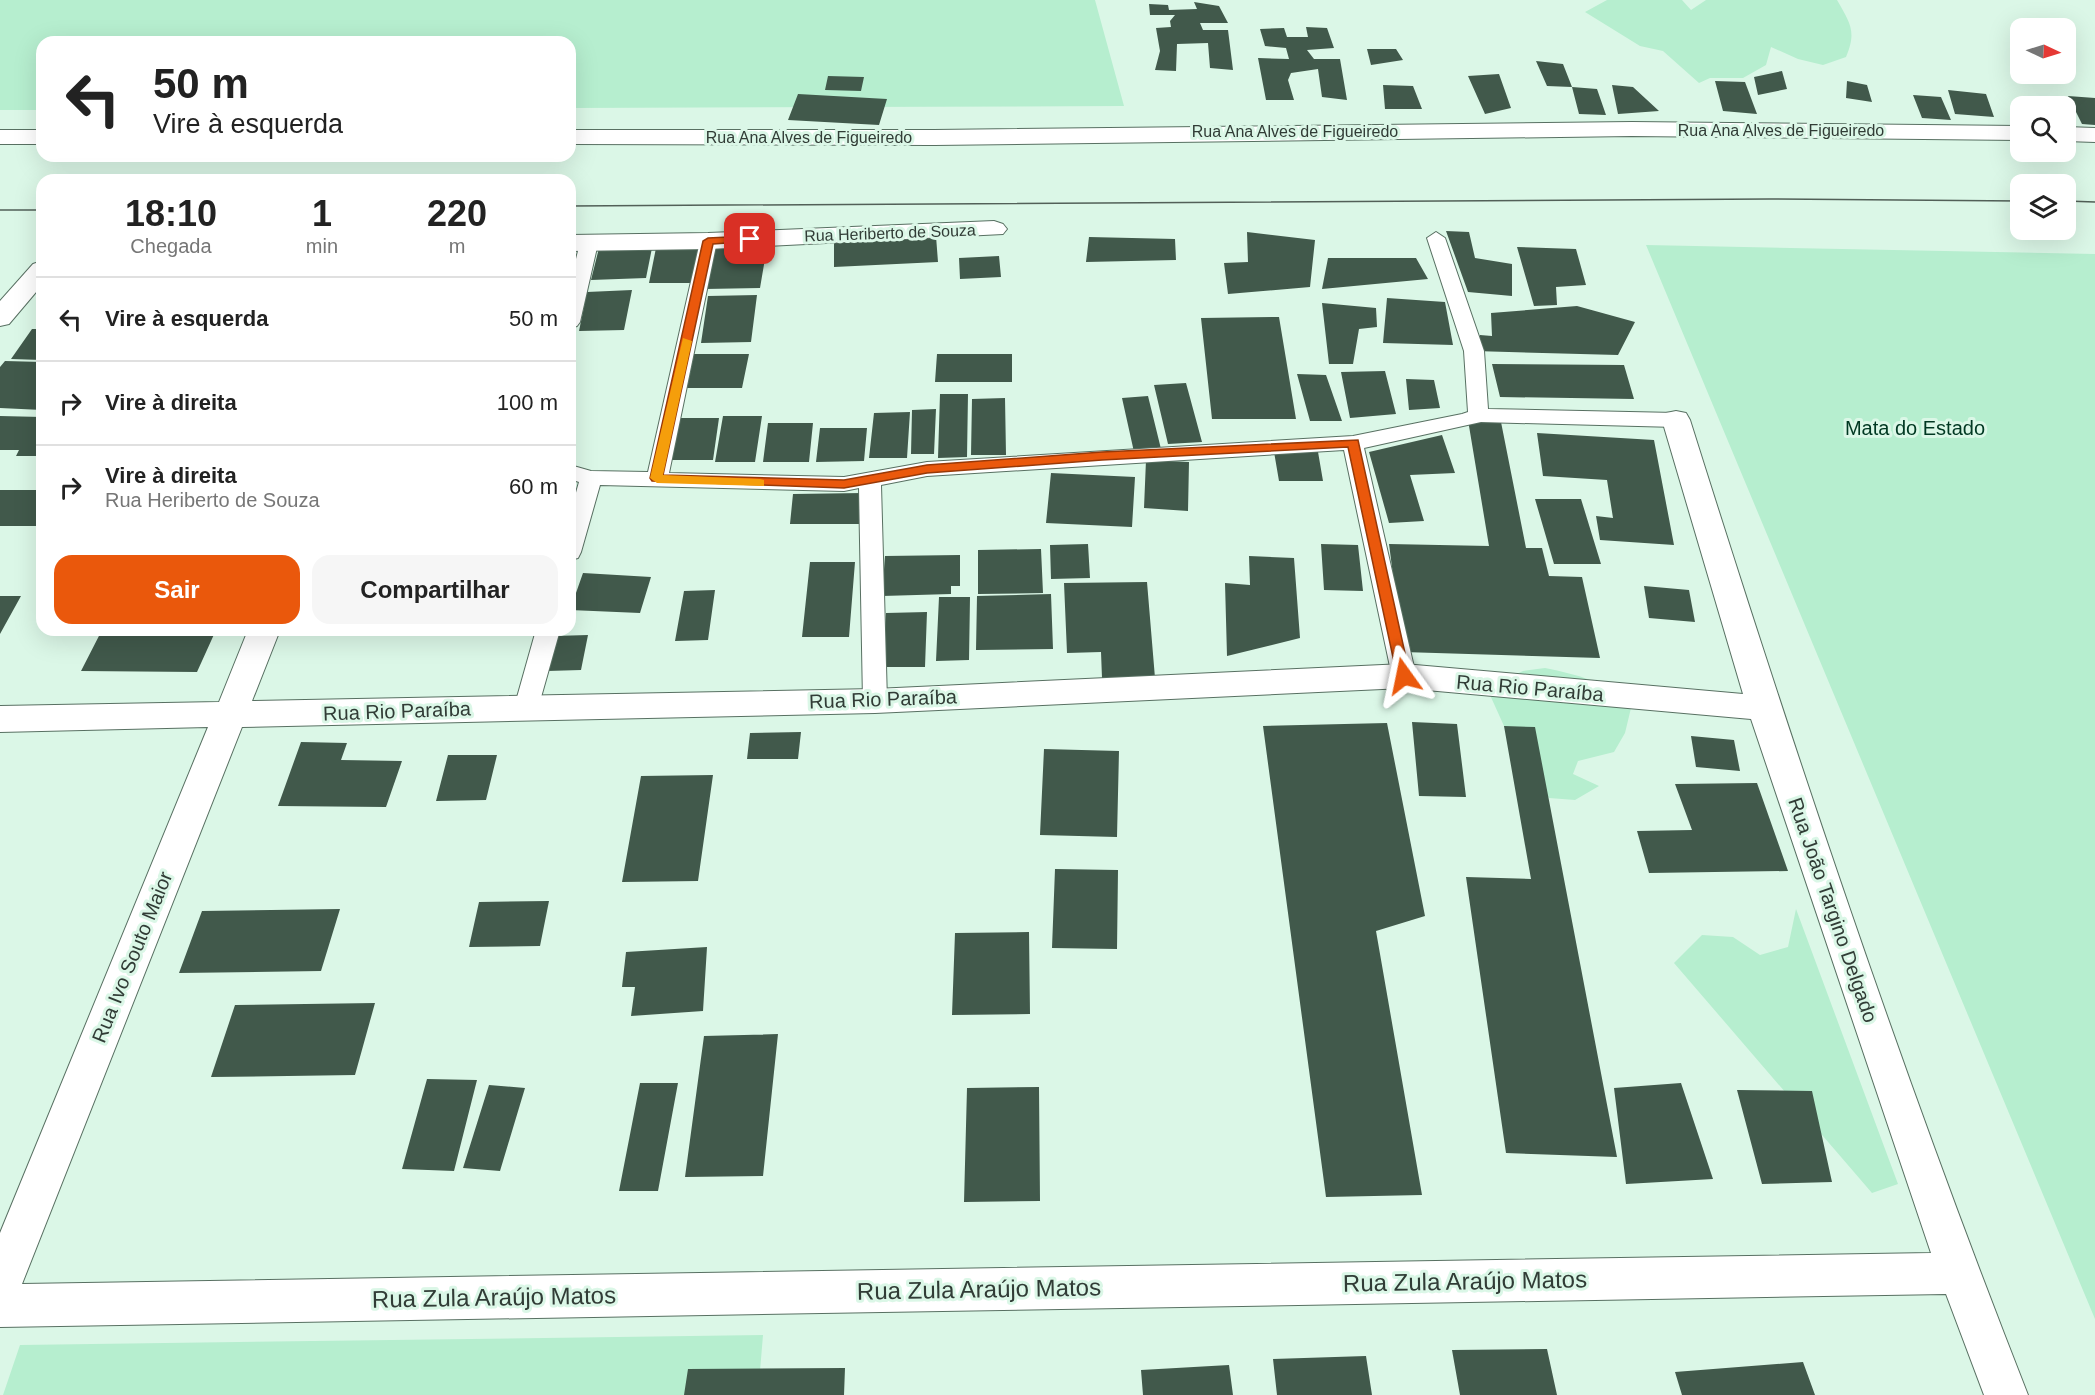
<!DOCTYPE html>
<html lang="pt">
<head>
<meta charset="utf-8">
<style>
  body { margin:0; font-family:Arial,sans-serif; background:#f6f6f6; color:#222; height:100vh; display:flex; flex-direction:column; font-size:22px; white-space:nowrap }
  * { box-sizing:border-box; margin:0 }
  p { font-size:20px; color:#767676 }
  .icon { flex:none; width:33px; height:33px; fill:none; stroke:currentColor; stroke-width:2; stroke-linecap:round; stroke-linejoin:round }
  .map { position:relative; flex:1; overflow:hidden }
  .panel { position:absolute; left:36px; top:174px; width:540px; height:462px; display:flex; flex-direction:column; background:#fff; border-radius:18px; box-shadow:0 6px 24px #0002 }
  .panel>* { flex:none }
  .guide { position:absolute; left:36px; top:36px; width:540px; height:126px; border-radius:18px; box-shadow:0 6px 24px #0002; background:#fff; color:#222; overflow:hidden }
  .needle { width:39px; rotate:94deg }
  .buttons { position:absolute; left:2010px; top:18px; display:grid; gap:12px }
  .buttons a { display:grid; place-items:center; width:66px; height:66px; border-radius:12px; background:#fff; box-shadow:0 6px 24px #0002; font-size:30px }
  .pin { position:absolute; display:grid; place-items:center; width:51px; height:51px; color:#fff; margin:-26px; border-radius:12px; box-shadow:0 3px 9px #0006 }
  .me { position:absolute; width:66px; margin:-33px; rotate:348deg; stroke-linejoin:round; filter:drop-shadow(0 0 4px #0008) }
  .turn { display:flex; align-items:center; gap:21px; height:126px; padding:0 18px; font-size:27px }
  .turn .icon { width:78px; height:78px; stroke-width:2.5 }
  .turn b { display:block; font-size:42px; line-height:51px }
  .eta { display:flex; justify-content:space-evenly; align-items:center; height:102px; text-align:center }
  .eta b { font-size:36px; font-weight:600; line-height:42px }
  .action { display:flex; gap:12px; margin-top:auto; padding:12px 18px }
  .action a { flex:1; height:69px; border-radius:18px; background:#ea580c; color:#fff; font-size:24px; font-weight:600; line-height:69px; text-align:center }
  .action a+a { background:#f6f6f6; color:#222 }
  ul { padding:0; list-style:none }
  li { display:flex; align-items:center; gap:18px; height:84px; padding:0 18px; border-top:2px solid #e0e0e0 }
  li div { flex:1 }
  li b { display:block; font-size:22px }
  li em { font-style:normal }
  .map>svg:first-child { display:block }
</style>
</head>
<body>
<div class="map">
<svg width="2095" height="1395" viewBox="0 0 2095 1395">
  <rect width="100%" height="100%" fill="#dbf7e7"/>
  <path fill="#b6eecf" d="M0,0H1095L1124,106L570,108V42H42V110H0Z
    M1607,0H1682L1691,10L1706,0H1837C1850,23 1857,31 1846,57L1823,65L1798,59L1771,47L1766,65L1743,78H1710L1699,83L1663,51L1640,46L1585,12Z
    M1646,245L2095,254V1319Z
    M1545,668C1578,675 1607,681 1631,708L1625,733L1614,752L1578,761L1573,774L1599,786L1575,800L1549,798L1504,726L1490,695L1495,684L1523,671Z
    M1796,909L1898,1184L1872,1193L1674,963L1702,935L1733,937L1760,955L1788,947Z
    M763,1335L758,1395H3L20,1345Z"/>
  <path fill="#41594b" d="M1194,2L1219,6L1228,23H1200L1203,30H1228L1233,70L1210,68L1208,43L1177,44L1176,71L1155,70L1160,51L1156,28L1171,27L1170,21L1175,15H1150L1149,4L1168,5L1169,10L1197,9Z
    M1306,27L1327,28L1334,48L1307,50L1314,59H1340L1347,100L1322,97L1318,69L1291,73L1288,80L1294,100H1266L1258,58L1289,59L1286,48L1265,46L1260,29L1284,28L1287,37H1308Z
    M1367,49H1396L1403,60L1371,65Z
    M1536,61L1563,64L1572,87L1547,86Z
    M1782,71L1787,89L1758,95L1754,77Z
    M1499,74L1511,108L1485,114L1468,76Z
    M828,76L864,77L861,91L825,90Z
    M1715,81L1745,82L1757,114L1723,111Z
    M1847,81L1867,85L1872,102L1846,98Z
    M1383,85L1413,86L1422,109H1385Z
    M1612,85L1633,87L1659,111L1618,114Z
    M1572,87L1597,89L1606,115L1579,114Z
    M1948,90L1986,94L1994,117L1955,114Z
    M798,94L887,99L879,125L788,120Z
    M1913,95L1941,97L1951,120L1922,118Z
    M2068,96L2095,98V125L2082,124Z
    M1446,231L1469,232L1475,258L1512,264V296L1468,292Z
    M1247,232L1315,240L1310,287L1228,294L1224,263L1248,262Z
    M936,236L938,262L834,267V241Z
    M1089,237L1175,239L1176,260L1086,262Z
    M653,243L646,278L591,280L600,244Z
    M767,247L760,288L705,289L712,248Z
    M1517,247L1576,249L1586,285L1556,287L1557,305L1534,306Z
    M656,248H698L691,283H649Z
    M999,256L1001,277L960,279L959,258Z
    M1328,258H1416L1428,279L1322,289Z
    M632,290L624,330L579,331L587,292Z
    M757,295L751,342L701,343L708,296Z
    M1387,298L1445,302L1453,345L1383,343Z
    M1322,303L1376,308L1377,327L1359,329L1353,364H1329Z
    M1577,306L1635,322L1618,355L1474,351L1480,335L1492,336L1491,313Z
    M1279,317L1296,419H1212L1201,318Z
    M32,329H42V360L11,359Z
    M694,354H749L742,388H687Z
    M937,354H1012V382H935Z
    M5,361L42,362V410L0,408V367Z
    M1492,364L1624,365L1634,399L1500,397Z
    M1385,371L1396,414L1350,418L1341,372Z
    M1297,374L1326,375L1342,421H1310Z
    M1406,379L1434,380L1440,408L1409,410Z
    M1186,383L1202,442L1168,444L1154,385Z
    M940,394H968L967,457L938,458Z
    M1148,396L1161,449L1134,452L1122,398Z
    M1005,398L1006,455H971L972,399Z
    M936,409L934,454H911L912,410Z
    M910,412L907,458H869L874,413Z
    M0,416L42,417L41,456H16L19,450H0Z
    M723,416H762L755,462H715Z
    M677,418H719L713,460H669Z
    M1468,420L1501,422L1526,548H1542L1549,576L1582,577L1600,658L1403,652L1389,544L1489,546Z
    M768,423H813L809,462H763Z
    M820,428H867L864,461L816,462Z
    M1537,433L1654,440L1674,545L1600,540L1596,516L1613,518L1607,480L1543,476Z
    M1442,435L1455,473L1410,475L1424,521L1389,523L1369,452Z
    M1273,446H1317L1323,481H1279Z
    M1146,460L1189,462L1188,511L1144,508Z
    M1051,473L1135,477L1132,527L1046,523Z
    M0,490H42V526H0Z
    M863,493L861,524H790L793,494Z
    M1535,499H1581L1601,564H1554Z
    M1088,544L1090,578L1051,579L1050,545Z
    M1321,544L1358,545L1363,591L1324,590Z
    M1041,549L1043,593L978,594V550Z
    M960,555V586H951V594L882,596L885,556Z
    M1249,556L1294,558L1300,638L1227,656L1225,583L1250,585Z
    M810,562H855L849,637H802Z
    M583,573L651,577L640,613L570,610Z
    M1147,582L1155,678H1102L1101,652L1067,653L1064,583Z
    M1644,586L1689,590L1695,622L1649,618Z
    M715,590L708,640L675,641L684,591Z
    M1051,594L1053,649L976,650L977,596Z
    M0,596H21L0,634Z
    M939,597H970L969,660L936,661Z
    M927,612L925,667H883L886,613Z
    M102,630H216L197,672L81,671Z
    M588,635L581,670L547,671L555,636Z
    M1412,722L1457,724L1466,797L1419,796Z
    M1387,723L1425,916L1376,931L1422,1195L1326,1197L1263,726Z
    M1504,726L1535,727L1617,1157L1506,1153L1466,877L1531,879Z
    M801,732L798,759H747L750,733Z
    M1691,736L1734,740L1740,771L1696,767Z
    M301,742L347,743L341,760L402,761L386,807L278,806Z
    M1044,749L1119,751L1117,837L1040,835Z
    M448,755H497L486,800L436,801Z
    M713,775L698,881L622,882L641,776Z
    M1757,783L1788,871L1649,873L1637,831L1692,830L1675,784Z
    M1055,869L1118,870L1117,949L1052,948Z
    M549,901L540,946L469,947L479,902Z
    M340,909L321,971L179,973L202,911Z
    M1029,932L1030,1014L952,1015L955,933Z
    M707,947L703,1011L631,1016L635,987H622L626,952Z
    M375,1003L355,1075L211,1077L235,1005Z
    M778,1034L763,1176L685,1177L704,1036Z
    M427,1079L477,1080L454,1171L402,1169Z
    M640,1083H678L658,1191H619Z
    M1681,1083L1713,1179L1626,1184L1614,1088Z
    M489,1085L525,1088L500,1171L463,1168Z
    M1039,1087L1040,1201L964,1202L967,1088Z
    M1737,1090L1812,1091L1832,1182L1762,1184Z
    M1547,1349L1557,1395H1460L1452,1350Z
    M1366,1356L1372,1395H1277L1273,1359Z
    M1803,1362L1815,1395H1682L1675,1372Z
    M1229,1365L1233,1395H1143L1141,1370Z
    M845,1368L844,1395H684L688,1369Z"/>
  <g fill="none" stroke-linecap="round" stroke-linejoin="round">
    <defs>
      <path id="lane" d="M1436,232L1445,238L1484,351L1488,409L1676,413L1683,415L1686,420L1683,425L1676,427L1481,422L1364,448L1416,676L1412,682L1404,685L1396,682L1392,676L1344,450L927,476L881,485L887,701L884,707L875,710L866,707L863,701L859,488L844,491L600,485L581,552L578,558L570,560V514L579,482L570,479V465L591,471L648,472L701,237H715L717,241L669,473L844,477L927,462L1353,436L1462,414L1468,412L1464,351L1427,238Z
        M589,237L598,243L580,322L577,326L570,328V283L580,243Z
        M536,630H560L538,708L535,714L526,717L517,714L514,708Z"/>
      <path id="street" d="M1632,122L2020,126V140L1632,136L934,145L570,144V130H934Z
        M2066,127L2095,128V142L2066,141Z
        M0,130H42V144H0Z
        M994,221L1003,224L1007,229L1003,234L708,249L570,251V235L708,233Z
        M42,261V285L9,324L0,326V301L33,264Z
        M1676,411L1686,413L1690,420C1793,748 1902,1075 2028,1395H1984L1946,1294L0,1327V1233L208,727L0,732V706L219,702L248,630H280L252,701L875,689L1404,664L1743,694L1662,420L1666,413ZM1404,688L1751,719L1931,1253L22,1284L242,727L875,713Z"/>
    </defs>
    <use href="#lane" stroke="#587062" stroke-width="2"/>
    <use href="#street" stroke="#587062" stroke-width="2"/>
    <use href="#lane" fill="#fff" fill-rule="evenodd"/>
    <use href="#street" fill="#fff" fill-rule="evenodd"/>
    <path stroke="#526058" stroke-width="1.5" d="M2066,201L2095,202
      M570,206L1769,199L2020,201
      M0,210H42"/>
  </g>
  <path fill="#ea580c" stroke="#983908" stroke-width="1.5" d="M750,236L755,239L754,241L713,244L663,475L844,480L927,465L1102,452L1358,440L1410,676L1408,680L1404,681L1397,676L1348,447L1102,460L927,473L844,488L652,481L650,478L703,241L708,238Z"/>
  <path fill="#f59e0b" d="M683,338L692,341L663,475L760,479L764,480V486L657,483L650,478Z"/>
  <g text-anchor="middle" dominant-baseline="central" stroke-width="6" stroke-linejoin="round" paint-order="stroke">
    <g font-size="16" fill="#313c36" stroke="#dbf7e7">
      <text x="1781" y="130">Rua Ana Alves de Figueiredo</text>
      <text x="1295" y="131">Rua Ana Alves de Figueiredo</text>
      <text x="809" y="137">Rua Ana Alves de Figueiredo</text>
      <text transform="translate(890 233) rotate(-2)">Rua Heriberto de Souza</text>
    </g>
    <g font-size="20" fill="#003822" stroke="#dbf7e7">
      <text x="1915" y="428">Mata do Estado</text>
    </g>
    <g font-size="20" fill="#313c36" stroke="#dbf7e7">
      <text transform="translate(1530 688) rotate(5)">Rua Rio Paraíba</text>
      <text transform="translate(883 699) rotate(-2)">Rua Rio Paraíba</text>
      <text transform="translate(397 711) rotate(-2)">Rua Rio Paraíba</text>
      <text transform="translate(1833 910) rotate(71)">Rua João Targino Delgado</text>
      <text transform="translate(132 957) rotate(-68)">Rua Ivo Souto Maior</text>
    </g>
    <g font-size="24" fill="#313c36" stroke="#dbf7e7">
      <text transform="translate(1465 1281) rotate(-1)">Rua Zula Araújo Matos</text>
      <text transform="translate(979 1289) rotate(-1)">Rua Zula Araújo Matos</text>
      <text transform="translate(494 1297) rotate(-1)">Rua Zula Araújo Matos</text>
    </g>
  </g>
</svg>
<div class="buttons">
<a><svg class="needle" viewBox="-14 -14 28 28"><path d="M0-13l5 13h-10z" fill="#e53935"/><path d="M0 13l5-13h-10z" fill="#767676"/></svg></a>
<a><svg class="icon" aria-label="search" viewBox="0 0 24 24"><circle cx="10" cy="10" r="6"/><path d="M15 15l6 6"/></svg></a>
<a><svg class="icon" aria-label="layers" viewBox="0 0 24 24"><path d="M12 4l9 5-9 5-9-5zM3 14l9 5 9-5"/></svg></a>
</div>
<div class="pin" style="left:750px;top:239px;background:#d93025"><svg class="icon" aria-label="arrive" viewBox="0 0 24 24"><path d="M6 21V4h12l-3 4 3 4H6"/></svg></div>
<svg class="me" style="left:1404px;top:676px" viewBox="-20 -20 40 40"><path d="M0-17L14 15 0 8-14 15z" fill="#ea580c" stroke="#fff" stroke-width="4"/></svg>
<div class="guide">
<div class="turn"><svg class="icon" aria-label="left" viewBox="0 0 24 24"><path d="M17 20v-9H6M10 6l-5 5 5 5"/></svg><div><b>50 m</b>Vire à esquerda</div></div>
</div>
<section class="panel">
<div class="eta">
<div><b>18:10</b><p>Chegada</p></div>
<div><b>1</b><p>min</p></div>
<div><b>220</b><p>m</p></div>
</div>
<ul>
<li><svg class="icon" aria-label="left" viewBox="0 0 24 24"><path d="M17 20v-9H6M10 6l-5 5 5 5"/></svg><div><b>Vire à esquerda</b></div><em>50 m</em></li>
<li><svg class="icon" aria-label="right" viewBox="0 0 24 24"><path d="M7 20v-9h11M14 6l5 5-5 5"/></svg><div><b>Vire à direita</b></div><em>100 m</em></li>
<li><svg class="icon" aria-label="right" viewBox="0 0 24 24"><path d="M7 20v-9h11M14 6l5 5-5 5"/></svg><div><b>Vire à direita</b><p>Rua Heriberto de Souza</p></div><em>60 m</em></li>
</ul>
<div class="action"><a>Sair</a><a>Compartilhar</a></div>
</section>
</div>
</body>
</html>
